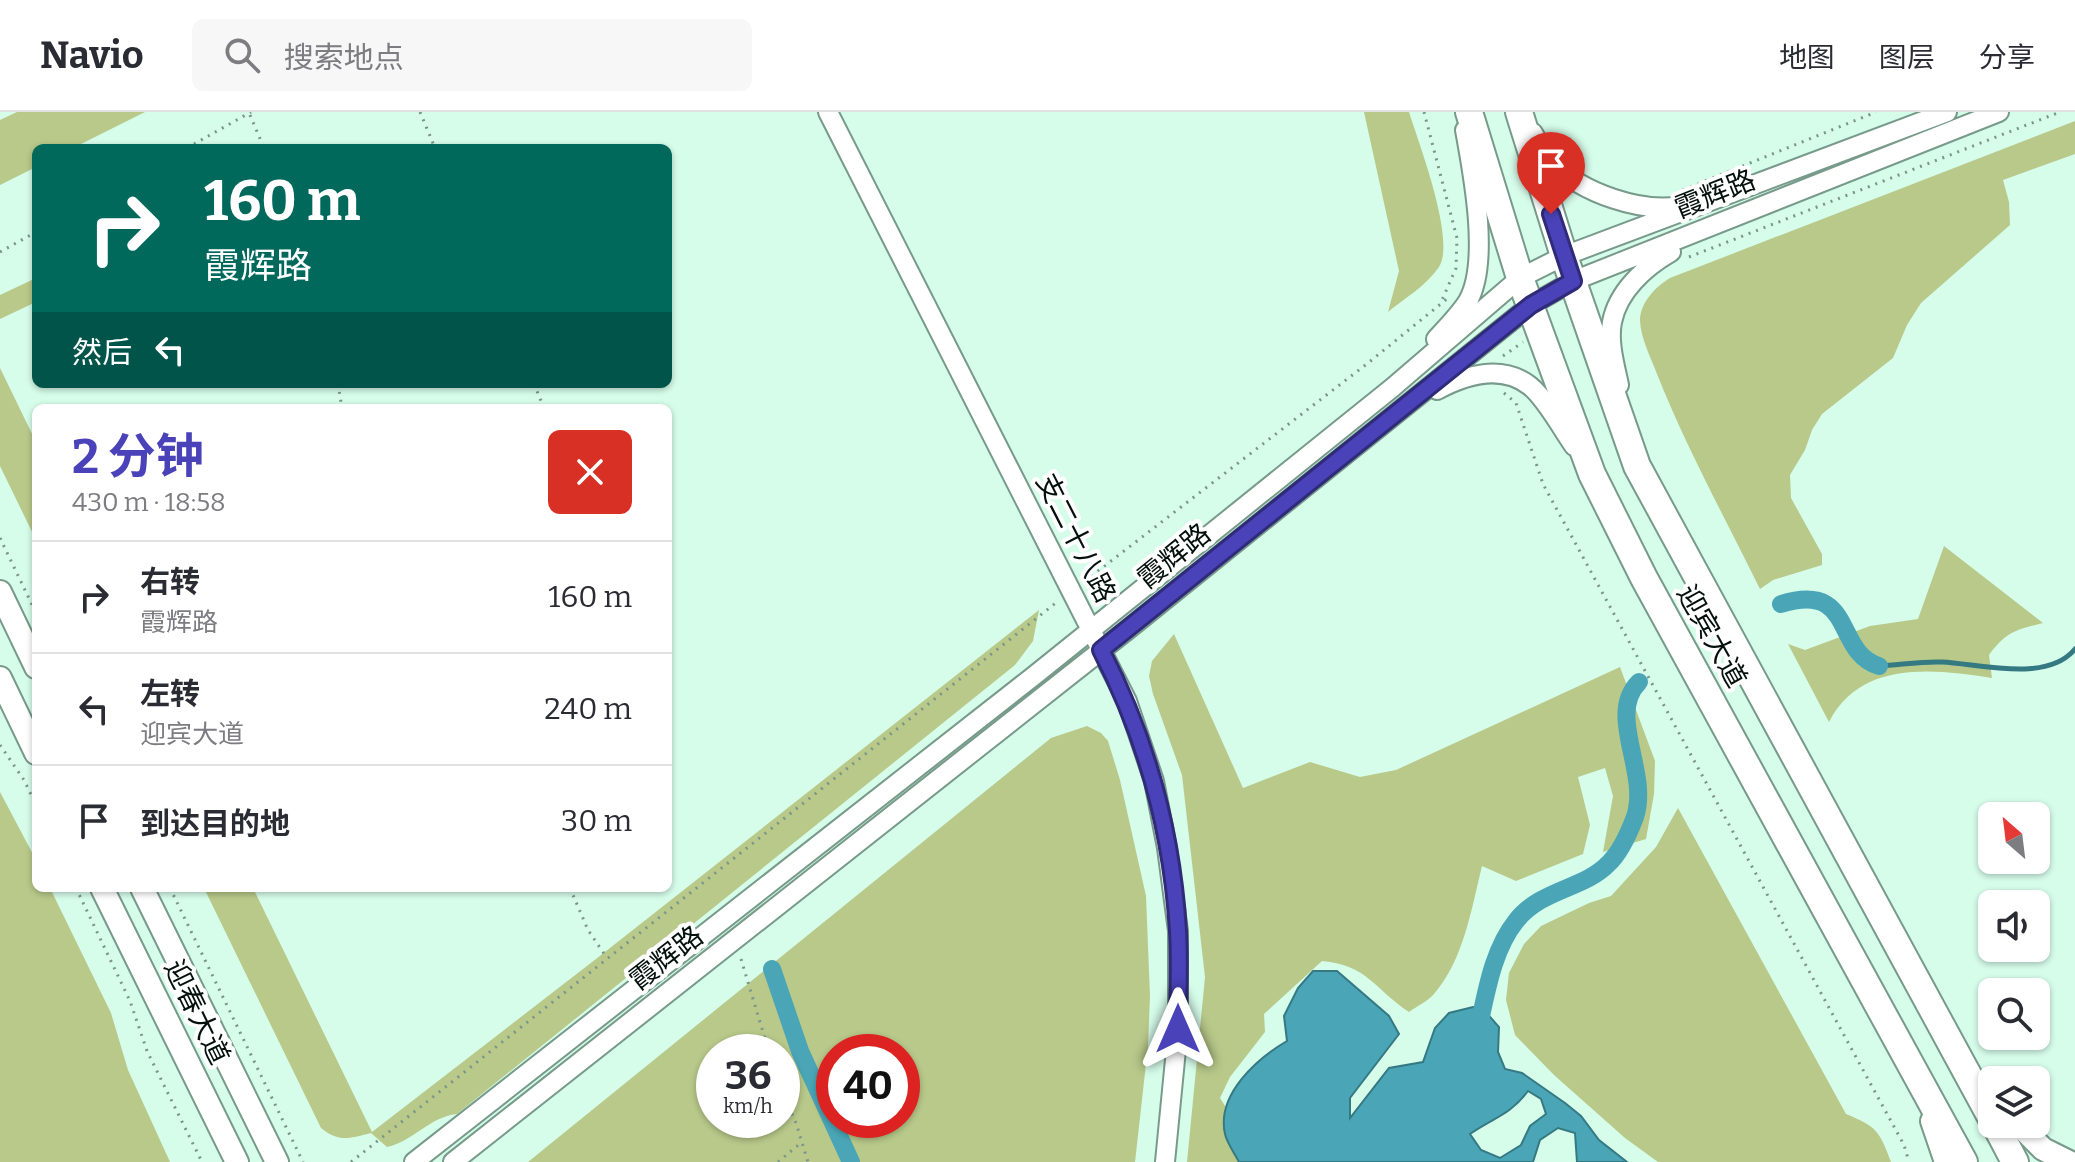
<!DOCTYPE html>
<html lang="zh">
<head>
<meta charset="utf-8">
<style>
  body { margin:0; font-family:Bitter,"Noto Sans SC",serif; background:#f7f7f7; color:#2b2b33; height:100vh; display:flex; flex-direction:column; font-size:30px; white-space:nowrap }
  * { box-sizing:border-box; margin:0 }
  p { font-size:26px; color:#7c7c81 }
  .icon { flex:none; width:44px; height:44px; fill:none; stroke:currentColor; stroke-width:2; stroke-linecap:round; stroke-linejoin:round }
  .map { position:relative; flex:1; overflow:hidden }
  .side { position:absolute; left:32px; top:292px; width:640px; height:488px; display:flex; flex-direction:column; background:#fff; border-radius:12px; box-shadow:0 2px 6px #0004 }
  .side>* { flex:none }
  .top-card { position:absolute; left:32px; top:32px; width:640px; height:244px; border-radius:12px; box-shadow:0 2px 6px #0004; background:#00695c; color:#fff; overflow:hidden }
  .needle { width:52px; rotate:332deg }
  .tools { position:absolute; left:1978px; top:690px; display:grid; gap:16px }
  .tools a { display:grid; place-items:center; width:72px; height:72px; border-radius:12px; background:#fff; box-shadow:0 2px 6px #0004; font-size:40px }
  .speed { position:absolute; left:696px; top:922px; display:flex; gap:16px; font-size:40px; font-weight:700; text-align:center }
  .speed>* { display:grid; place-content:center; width:104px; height:104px; border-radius:50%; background:#fff; box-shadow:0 2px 6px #0004; line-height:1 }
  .speed small { font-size:20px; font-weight:400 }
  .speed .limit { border:12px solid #d22; background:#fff; color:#111 }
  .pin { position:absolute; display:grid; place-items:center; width:68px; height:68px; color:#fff; margin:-82px -34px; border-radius:50% 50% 50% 0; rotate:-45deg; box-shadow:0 0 8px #0007 }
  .pin .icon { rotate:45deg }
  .me { position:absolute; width:88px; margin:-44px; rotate:0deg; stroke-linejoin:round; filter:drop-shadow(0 0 6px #0008) }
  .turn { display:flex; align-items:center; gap:28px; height:168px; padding:0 40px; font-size:36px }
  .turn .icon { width:104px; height:104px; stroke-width:2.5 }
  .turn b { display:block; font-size:56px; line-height:68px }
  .then { display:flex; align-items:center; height:76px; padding:0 40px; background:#0003; gap:16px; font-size:30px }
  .round { display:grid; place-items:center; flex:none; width:84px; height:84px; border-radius:12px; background:#f7f7f7 }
  .headline { display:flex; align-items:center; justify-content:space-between; height:136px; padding:0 40px }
  h1 { font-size:48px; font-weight:700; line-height:60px; color:#4942b8 }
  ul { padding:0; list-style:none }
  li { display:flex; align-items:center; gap:24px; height:112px; padding:0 40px; border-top:2px solid #e1e1e2 }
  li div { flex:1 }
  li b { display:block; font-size:30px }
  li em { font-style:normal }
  header { display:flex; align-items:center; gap:48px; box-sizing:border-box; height:112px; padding:0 40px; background:#fff; border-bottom:2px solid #e1e1e2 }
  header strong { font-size:38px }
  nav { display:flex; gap:44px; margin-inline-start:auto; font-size:28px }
  .search { width:560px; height:72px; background:#f7f7f7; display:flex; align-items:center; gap:20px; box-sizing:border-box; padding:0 28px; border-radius:12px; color:#7c7c81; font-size:30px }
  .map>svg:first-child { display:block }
</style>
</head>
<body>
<header>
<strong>Navio</strong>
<div class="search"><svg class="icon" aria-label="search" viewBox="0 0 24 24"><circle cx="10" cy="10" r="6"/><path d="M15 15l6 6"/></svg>搜索地点</div>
<nav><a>地图</a><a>图层</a><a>分享</a></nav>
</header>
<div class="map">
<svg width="2075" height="1050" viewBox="0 0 2075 1050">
  <rect width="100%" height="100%" fill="#d6fcea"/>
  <path fill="#b8c98a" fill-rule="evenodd" d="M17,0H145L73,36H36V55L0,73V8Z
    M1364,0H1409C1419,32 1456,128 1439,155C1426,174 1405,186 1388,200L1399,159Z
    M2075,9V42L2003,68L2009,90L2010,113L1921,191L1907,213L1893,246L1822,302L1812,318L1805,338L1790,363L1791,386L1822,442V453L1773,468L1760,477C1725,406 1686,335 1657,262C1651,246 1641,227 1640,209C1640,191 1655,175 1670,166Z
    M36,166V190L0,207V183Z
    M0,256L36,330V428L0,354Z
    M1944,434L2043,511C2015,518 2006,520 1989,543L1992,566C1933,557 1861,548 1829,610L1788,532L1805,538L1870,514L1918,507Z
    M1039,498L1033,529L1015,553L457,1002C429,1005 414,1029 387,1035L371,1021C351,1026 339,1031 321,1016L204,776H253L372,1020L596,847Z
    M1174,522L1243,676L1310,650L1360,665L1396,658L1620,555L1655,649L1654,682L1646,727L1603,740L1613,684L1605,656L1578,665L1590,713L1583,742L1516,769L1482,754C1471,798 1464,847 1434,882C1428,889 1417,894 1409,900C1374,877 1368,853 1322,849L1264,902L1265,920L1230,965L1220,986L1227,997L1225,1022L1239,1050H1187L1205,865L1182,663L1153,582L1149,564L1152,549Z
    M1087,614L1101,621L1108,629L1120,668L1146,784L1150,884L1148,934L1135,1050H528L1051,626ZM714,940H782V1008H714ZM902,940V1008H834V940Z
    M0,680L36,748V776H50L111,901L128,958L170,1050H0Z
    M1678,696L1846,1002C1877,1015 1879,1018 1891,1050H1658L1625,1026L1554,963L1515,923L1506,888L1509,861L1524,832L1541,814L1589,791L1611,784L1656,735Z"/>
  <path fill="#4aa6b7" stroke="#357983" stroke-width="2" fill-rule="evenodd" d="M1313,859H1337L1389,904L1399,922L1350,986V1006L1389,956L1423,950L1435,916L1449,901L1473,895L1483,897L1499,915L1498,940L1505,957L1522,961L1565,991L1581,1004L1599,1028L1627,1050H1577L1575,1021L1558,1016L1540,1028L1533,1050H1239C1235,1042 1227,1031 1225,1022C1216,982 1258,946 1287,929L1284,904L1298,876ZM1528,979L1541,987L1546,1002L1530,1014L1521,1033L1500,1046L1481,1038L1470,1022C1494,1005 1509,1004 1528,979Z"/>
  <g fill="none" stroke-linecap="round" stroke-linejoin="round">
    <path stroke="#357983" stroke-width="5" d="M1879,554C1900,553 1922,549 1942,550C1981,552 2047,571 2075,537"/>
    <path stroke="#4aa6b7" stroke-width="18" d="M1781,492C1856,469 1833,540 1879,554
      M772,857L800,939L851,1050
      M1478,918C1486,883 1492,839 1516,809C1541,777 1584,777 1608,752C1621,740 1629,721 1635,705C1650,660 1606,603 1639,570"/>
    <defs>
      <path id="minor" d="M828,0L1127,589L1154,669L1167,736L1178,819V917L1165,1050
        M1533,21C1539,32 1546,43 1554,52C1582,81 1641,101 1680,94
        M1436,227C1447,215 1460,202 1468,189C1490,150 1473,62 1465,18
        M1619,273C1615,254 1608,230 1612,210C1618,179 1645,155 1671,140
        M1437,278C1465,263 1502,252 1530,274C1546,287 1562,317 1574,334
        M414,1050L1035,563L1392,276L1520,166L1564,144L1947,0
        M453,1050L1131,515L1531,193L1573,169L1999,0"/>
      <path id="major" d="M0,480L36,555
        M0,566L36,641
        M102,776L237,1050
        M142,776L277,1050
        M1932,1009L1946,1050
        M2018,1012L2043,1037L2069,1050"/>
      <path id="highway" d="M1469,0L1520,166L1592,362L1644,466L1964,1050
        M1519,0L1564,144L1637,354L1992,1007
        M1995,1012L2015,1050"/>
    </defs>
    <use href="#minor" stroke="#779a8a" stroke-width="22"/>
    <use href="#major" stroke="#779a8a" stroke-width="26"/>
    <use href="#highway" stroke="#779a8a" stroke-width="30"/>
    <path stroke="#7a9589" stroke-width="3" stroke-dasharray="2 6" stroke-linecap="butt" d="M420,0L435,36
      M1424,0L1457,126L1456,156L1442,188
      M250,3L264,36
      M187,36L251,0
      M1683,78L1876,0
      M0,140L36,120
      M1689,145L2060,0
      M1503,244L1523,230
      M338,272L342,296
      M534,272L544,296
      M1504,281L1516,291L1543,372L1904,1033L1909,1050
      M0,426L36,501
      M1085,469L1368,251L1448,186
      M0,633L24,668L36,693
      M76,776L130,889L147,939L202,1050
      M170,776L303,1050
      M570,776L588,818L607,846
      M741,847L769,940
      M782,980L796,1011L808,1050
      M351,1050L1057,490
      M778,1050L802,1030"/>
    <use href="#minor" stroke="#fff" stroke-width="18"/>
    <use href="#major" stroke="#fff" stroke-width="22"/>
    <use href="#highway" stroke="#fff" stroke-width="26"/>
  </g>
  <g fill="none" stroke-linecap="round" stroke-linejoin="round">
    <defs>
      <path id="route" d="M1178,917C1178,885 1180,852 1178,819C1172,721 1146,625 1101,538L1531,193L1573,169L1551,102"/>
    </defs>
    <use href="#route" stroke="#2f2b78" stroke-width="20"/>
    <use href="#route" stroke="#4942b8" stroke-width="14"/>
  </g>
  <g text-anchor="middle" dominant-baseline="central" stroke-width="8" stroke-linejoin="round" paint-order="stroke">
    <g font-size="28" fill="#04100b" stroke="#fefefe">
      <text transform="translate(1715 82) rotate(-22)">霞辉路</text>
      <text transform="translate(1076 426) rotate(63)">支二十八路</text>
      <text transform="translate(1174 444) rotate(-39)">霞辉路</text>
      <text transform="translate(1712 524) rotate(61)">迎宾大道</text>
      <text transform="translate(666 846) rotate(-38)">霞辉路</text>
      <text transform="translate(197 900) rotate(64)">迎春大道</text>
    </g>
  </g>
</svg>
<div class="tools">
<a><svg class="needle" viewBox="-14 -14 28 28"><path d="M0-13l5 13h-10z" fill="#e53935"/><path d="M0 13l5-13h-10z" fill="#7c7c81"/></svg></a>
<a><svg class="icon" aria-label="sound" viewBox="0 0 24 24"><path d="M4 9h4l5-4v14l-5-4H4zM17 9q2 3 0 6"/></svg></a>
<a><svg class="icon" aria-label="search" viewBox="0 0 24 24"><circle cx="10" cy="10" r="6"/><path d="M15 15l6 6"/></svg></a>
<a><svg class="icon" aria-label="layers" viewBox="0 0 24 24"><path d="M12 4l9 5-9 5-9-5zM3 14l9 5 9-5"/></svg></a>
</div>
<div class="speed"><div>36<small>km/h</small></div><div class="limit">40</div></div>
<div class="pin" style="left:1551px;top:102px;background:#d93025"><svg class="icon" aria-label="arrive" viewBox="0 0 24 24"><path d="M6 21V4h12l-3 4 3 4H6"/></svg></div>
<svg class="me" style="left:1178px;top:917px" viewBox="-20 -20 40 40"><path d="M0-17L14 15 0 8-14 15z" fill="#4942b8" stroke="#fff" stroke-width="4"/></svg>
<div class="top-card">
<div class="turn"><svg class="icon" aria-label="right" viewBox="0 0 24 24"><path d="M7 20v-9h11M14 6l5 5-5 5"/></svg><div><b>160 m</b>霞辉路</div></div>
<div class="then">然后<svg class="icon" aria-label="left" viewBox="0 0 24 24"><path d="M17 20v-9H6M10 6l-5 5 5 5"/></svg></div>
</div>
<section class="side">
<div class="headline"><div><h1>2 分钟</h1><p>430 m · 18:58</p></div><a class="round" style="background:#d93025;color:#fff"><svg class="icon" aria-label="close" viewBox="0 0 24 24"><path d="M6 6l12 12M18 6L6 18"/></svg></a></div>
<ul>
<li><svg class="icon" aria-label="right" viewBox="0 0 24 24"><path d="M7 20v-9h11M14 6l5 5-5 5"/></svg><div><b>右转</b><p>霞辉路</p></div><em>160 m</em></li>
<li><svg class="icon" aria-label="left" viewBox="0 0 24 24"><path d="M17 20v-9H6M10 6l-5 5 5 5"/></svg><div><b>左转</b><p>迎宾大道</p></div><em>240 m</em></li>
<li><svg class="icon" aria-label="arrive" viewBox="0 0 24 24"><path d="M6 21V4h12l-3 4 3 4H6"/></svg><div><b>到达目的地</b></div><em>30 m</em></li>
</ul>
</section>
</div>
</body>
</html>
